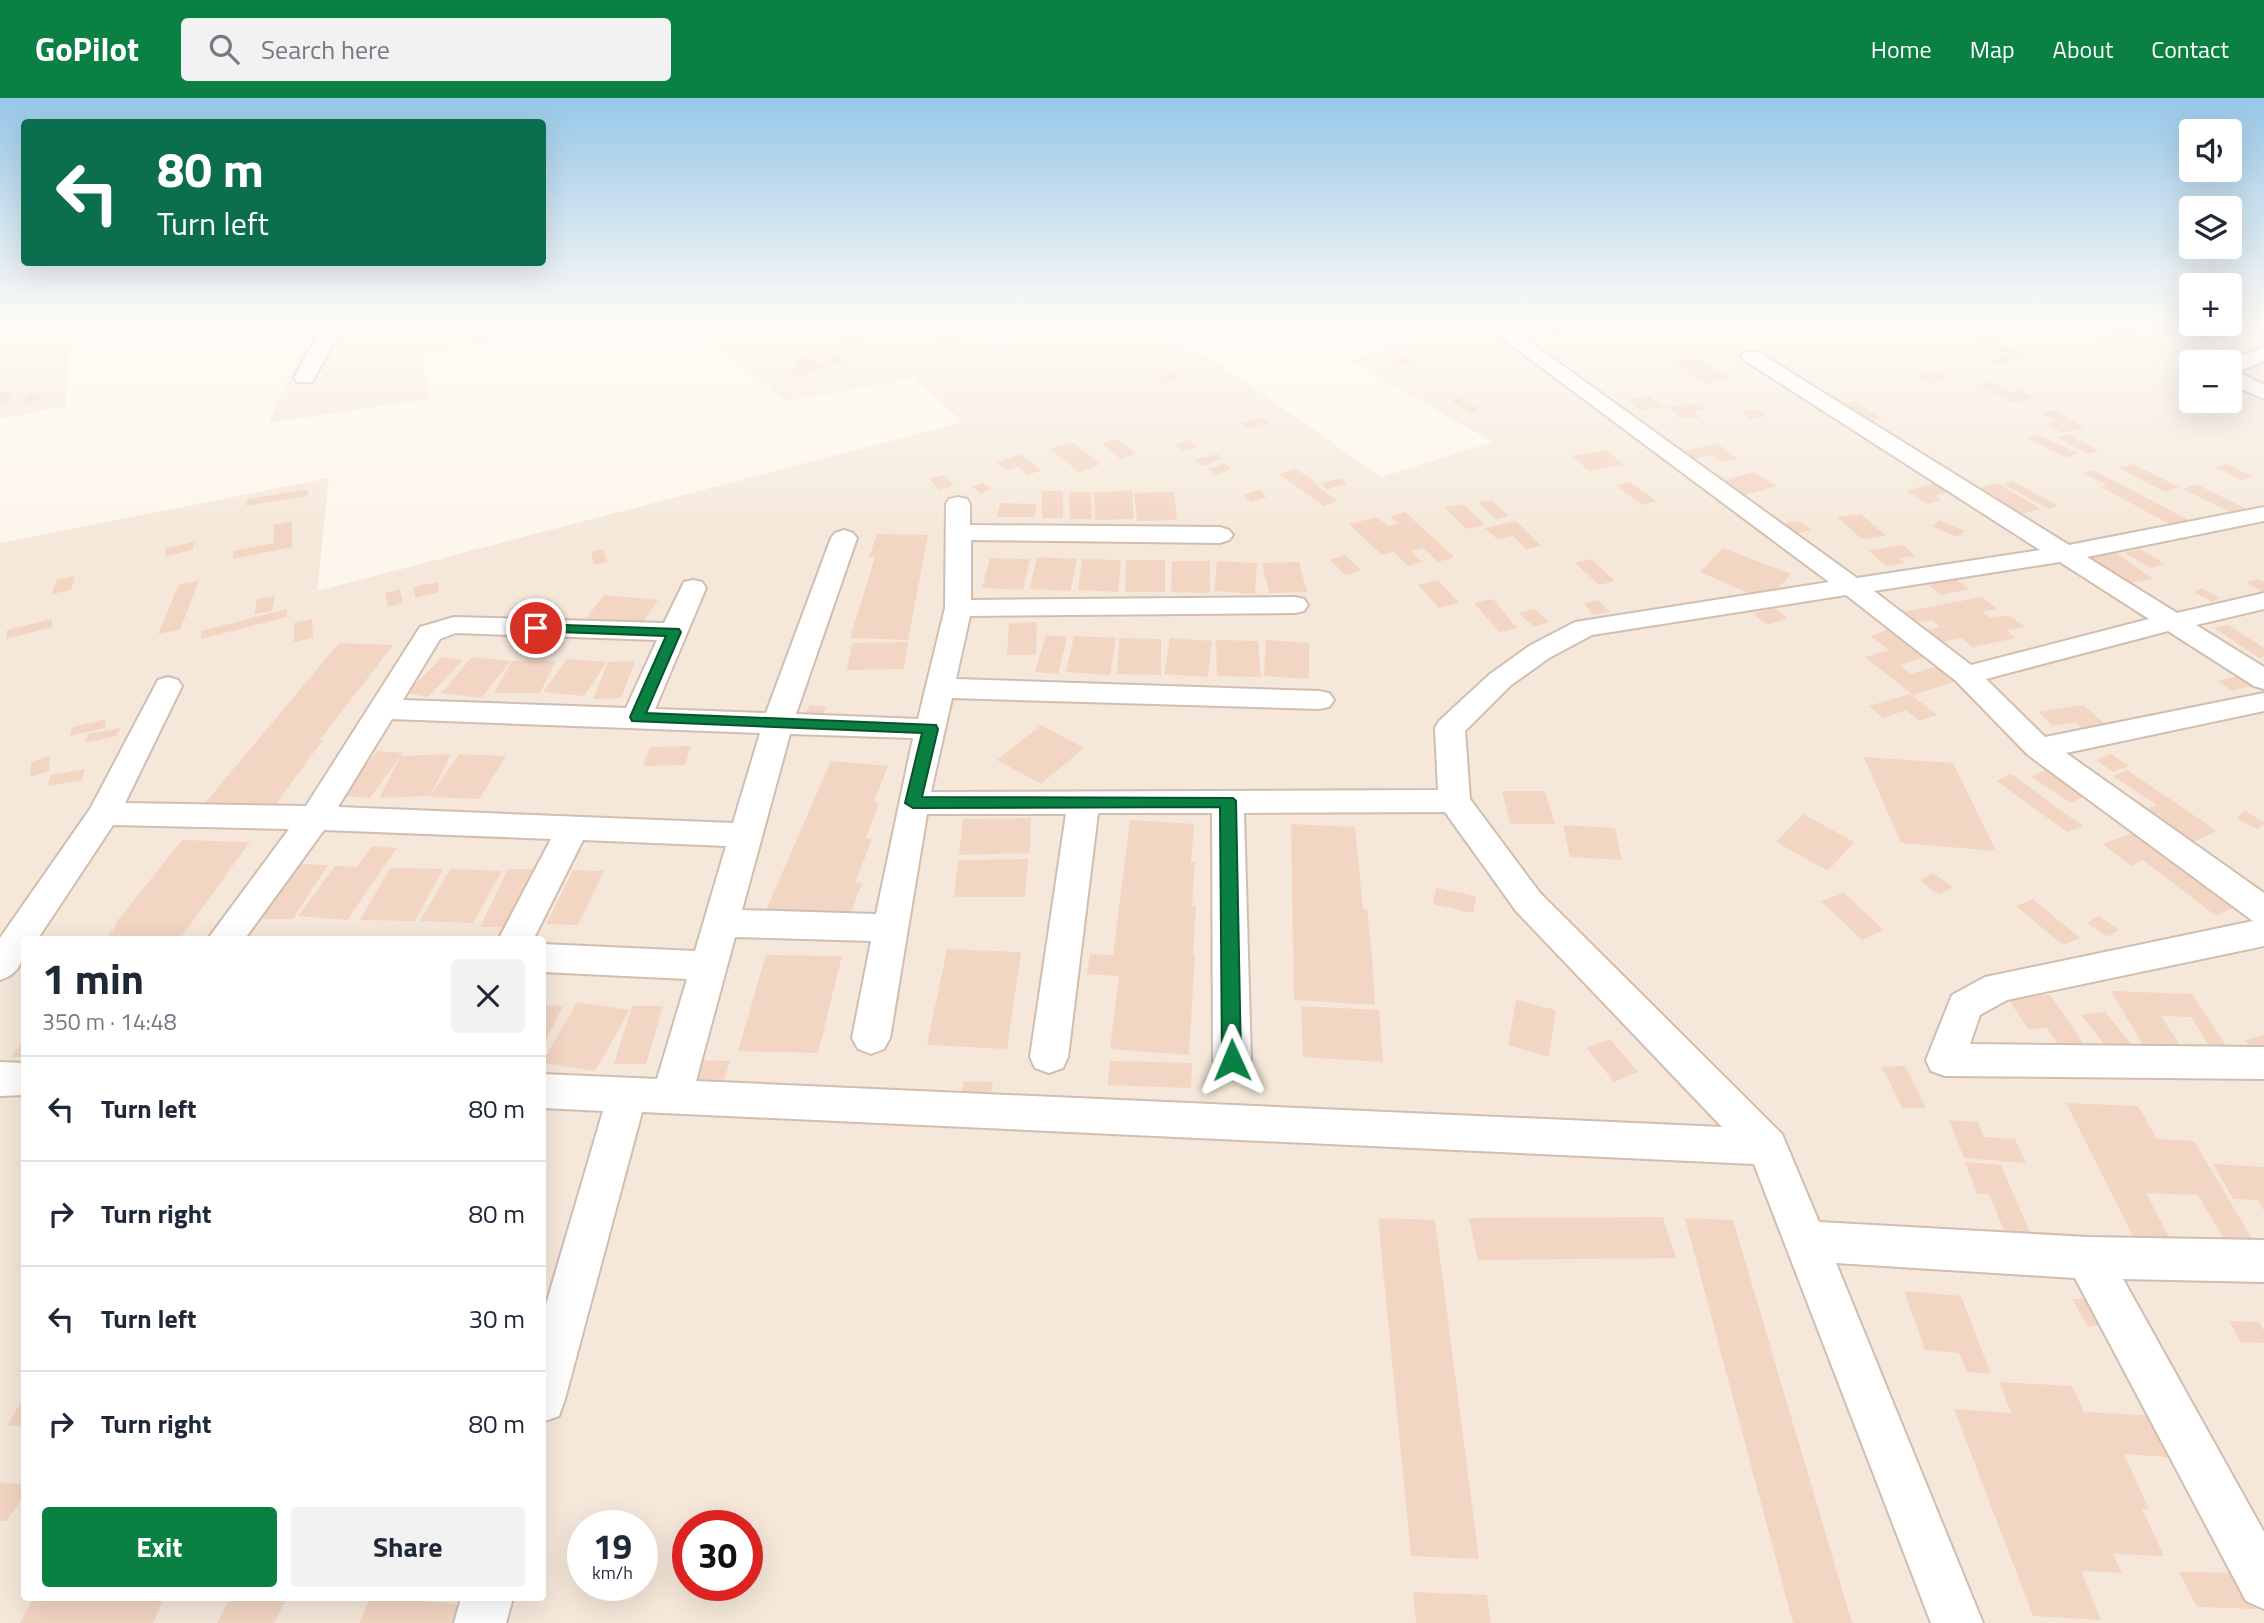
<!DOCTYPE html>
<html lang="en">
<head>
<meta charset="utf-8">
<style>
  body { margin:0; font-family:"Titillium Web",sans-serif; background:#f2f2f3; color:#1f2937; height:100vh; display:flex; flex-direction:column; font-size:26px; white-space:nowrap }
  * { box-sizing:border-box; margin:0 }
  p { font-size:23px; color:#747a83 }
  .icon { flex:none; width:38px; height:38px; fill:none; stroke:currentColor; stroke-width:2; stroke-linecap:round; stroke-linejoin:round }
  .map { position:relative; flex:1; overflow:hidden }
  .details { position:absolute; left:21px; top:838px; width:525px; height:665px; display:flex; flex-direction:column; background:#fff; border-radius:7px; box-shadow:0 7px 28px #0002 }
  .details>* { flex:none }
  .hud { position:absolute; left:21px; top:21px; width:525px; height:147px; border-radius:7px; box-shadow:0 7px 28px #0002; background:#0b6e4f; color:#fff; overflow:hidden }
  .buttons { position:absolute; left:2179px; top:21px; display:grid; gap:14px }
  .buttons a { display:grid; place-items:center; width:63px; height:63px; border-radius:7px; background:#fff; box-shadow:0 7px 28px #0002; font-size:35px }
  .speed { position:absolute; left:567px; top:1412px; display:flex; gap:14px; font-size:35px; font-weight:700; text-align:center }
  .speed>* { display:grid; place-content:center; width:91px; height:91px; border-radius:50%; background:#fff; box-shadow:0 7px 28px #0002; line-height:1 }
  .speed small { font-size:18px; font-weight:400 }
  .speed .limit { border:10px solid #d22; background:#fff; color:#111 }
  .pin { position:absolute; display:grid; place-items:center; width:60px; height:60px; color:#fff; margin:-30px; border:4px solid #fff; border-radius:50%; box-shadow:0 2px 7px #0007 }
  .me { position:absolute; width:77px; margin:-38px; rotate:359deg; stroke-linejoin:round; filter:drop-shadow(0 0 5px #0008) }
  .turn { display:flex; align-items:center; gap:24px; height:147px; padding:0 21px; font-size:32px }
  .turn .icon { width:91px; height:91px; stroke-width:2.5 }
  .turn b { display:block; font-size:49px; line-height:60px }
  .round { display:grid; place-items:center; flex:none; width:74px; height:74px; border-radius:7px; background:#f2f2f3 }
  .headline { display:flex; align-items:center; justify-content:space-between; height:119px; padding:0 21px }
  h1 { font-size:42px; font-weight:700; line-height:52px }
  .action { display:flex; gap:14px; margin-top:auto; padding:14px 21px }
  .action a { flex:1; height:80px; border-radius:7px; background:#0b8043; color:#fff; font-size:28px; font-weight:700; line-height:80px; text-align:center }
  .action a+a { background:#f2f2f3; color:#1f2937 }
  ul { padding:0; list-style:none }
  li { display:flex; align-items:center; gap:21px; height:105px; padding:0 21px; border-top:2px solid #e0e1e3 }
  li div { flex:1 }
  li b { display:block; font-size:26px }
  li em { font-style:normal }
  header { display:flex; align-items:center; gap:42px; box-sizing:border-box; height:98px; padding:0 35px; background:#0b8043; color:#fff }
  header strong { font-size:33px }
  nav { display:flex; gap:38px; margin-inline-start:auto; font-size:24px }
  .search { width:490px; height:63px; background:#f2f2f3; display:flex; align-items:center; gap:18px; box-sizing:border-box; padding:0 24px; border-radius:7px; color:#747a83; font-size:26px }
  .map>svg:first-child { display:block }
</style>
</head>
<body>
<header>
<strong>GoPilot</strong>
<div class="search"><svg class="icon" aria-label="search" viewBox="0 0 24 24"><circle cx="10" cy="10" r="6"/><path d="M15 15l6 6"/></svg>Search here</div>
<nav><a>Home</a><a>Map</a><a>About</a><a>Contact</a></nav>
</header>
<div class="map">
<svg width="2264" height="1525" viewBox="0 0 2264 1525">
  <rect width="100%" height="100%" fill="#fdf6ec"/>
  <path fill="#f5e8da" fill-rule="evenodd" d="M0,223H71L66,308L0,321Z
    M316,223H549L422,257L430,301L268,325Z
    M551,223H625L563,240Z
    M691,223H961L1003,249L1096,223H1115L1214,262L1381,379L1493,344L1350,263L1456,227L1452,223H2191V226L2264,223V1525H0V445L329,380L317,493L963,324L913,281L785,303ZM2191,264H2230V303H2191ZM24,842H542V1500H24ZM583,1428H642V1488H583ZM688,1428H747V1488H688Z"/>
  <path fill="#f3d5c3" d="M1527,223L1552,224L1570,233L1555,239Z
    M1791,224L1804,230L1791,234L1778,228Z
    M2128,229L2157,241L2126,251L2097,239Z
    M948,234L962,242L951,246L938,238Z
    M480,235L491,242L480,246L468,239Z
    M1982,238L2002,246L1995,250L1974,242Z
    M853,239L867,249L858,252L844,242Z
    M2004,247L2025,256L2016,259L1995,251Z
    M839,258L846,263L798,278L790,271L801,268L794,262L807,259L815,265Z
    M2003,258L2014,262L1999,267L1988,263Z
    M1404,259L1413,263L1398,269L1389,264Z
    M1698,260L1731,281L1707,286L1674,265Z
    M1933,273L1947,280L1929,286L1916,279Z
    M1172,275L1180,279L1165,286L1157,281Z
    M1992,284L2009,294L2020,292L2035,300L2012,305L1979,287Z
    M12,293L11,304L0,307V295Z
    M38,295L40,302L26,306L25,298Z
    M1649,298L1663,309L1641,313L1628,302Z
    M1458,300L1479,310L1471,314L1451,303Z
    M1854,303L1883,321L1872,323L1843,306Z
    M1701,306L1708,312L1695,313L1700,320L1680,321L1668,308Z
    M1757,311L1766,318L1751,321L1741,314Z
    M2053,312L2085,329L2063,335L2046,326L2056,323L2042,315Z
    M1260,319L1269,324L1250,331L1241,325Z
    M2069,336L2099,353L2087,356L2057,339Z
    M2038,337L2078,355L2067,360L2028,341Z
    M1118,341L1136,356L1120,361L1102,345Z
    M1189,342L1198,349L1183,353L1174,346Z
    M1072,344L1101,366L1079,374L1050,351Z
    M1718,346L1738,361L1720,364L1712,357L1693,361L1682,353Z
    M1606,352L1624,367L1589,373L1572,358Z
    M1021,356L1041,373L1027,377L1018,369L1007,372L997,364Z
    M1217,356L1223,361L1202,368L1195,362Z
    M1225,365L1232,371L1215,377L1208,371Z
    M2133,366L2179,389L2165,394L2119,370Z
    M2227,366L2252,379L2240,382L2215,369Z
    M1295,370L1315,384L1313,385L1338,403L1324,408L1279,376Z
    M2093,372L2189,422L2173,428L2101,389L2107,387L2083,375Z
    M1754,374L1776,388L1743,398L1721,383Z
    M943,377L954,387L940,392L929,381Z
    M1340,380L1347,386L1327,391L1320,386Z
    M2013,383L2058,408L2049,411L2003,386Z
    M1629,384L1657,403L1643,407L1616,388Z
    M982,385L992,391L981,396L972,389Z
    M1936,385L1950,394L1935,398L1942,402L1927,406L1906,393Z
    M1997,385L2041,411L2021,416L1979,390Z
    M2196,386L2249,412L2236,417L2183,391Z
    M308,391L307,398L246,408L248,401Z
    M1260,392L1267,399L1251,404L1243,397Z
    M1042,393H1063V420H1042Z
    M1132,393L1134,421L1095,422L1094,394Z
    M1069,394H1091L1092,421H1070Z
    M1174,394L1177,422L1137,423L1134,395Z
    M1491,402L1509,418L1496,421L1478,405Z
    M1000,405L1037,406L1035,419H997Z
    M1463,406L1485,427L1466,431L1444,409Z
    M1405,414L1454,459L1438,464L1423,450L1411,453L1422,464L1408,468L1394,454L1382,457L1349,426L1377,419L1388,428L1398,426L1390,418Z
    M1861,416L1886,438L1862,441L1837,419Z
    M1940,422L1965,433L1956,439L1932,428Z
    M292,423V449L233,461V453L274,445V427Z
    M1516,423L1541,448L1526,451L1513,438L1497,441L1485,430Z
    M1799,423L1812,432L1795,436L1782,426Z
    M877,436L928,437L908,542L850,540L875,459H869Z
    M194,444L193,452L165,458L166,450Z
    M1903,447L1915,458L1899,460L1905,465L1886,468L1869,453Z
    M1723,450L1791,476L1766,503L1700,474Z
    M603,451L607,464L594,467L591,454Z
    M2140,451L2165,466L2150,470L2125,455Z
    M2116,455L2153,481L2127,485L2091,460Z
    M1345,457L1361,472L1346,477L1330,462Z
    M1037,459L1077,461L1070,493L1030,491Z
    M990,460L1030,461L1023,492L982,490Z
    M1082,461L1121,462L1118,494L1078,492Z
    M1591,461L1615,483L1599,487L1575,465Z
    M1126,462H1165V494H1125Z
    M1172,463H1210V495L1171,494Z
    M1217,463L1257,465L1255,496L1214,493Z
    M1299,464L1307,494L1269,495L1262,465Z
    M75,478L71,492L52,496L56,482Z
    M1956,481L1969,491L1941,497L1928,487Z
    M2259,481L2264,484V495L2246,484Z
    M1438,482L1459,505L1439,510L1418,487Z
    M199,483L180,532L158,536L179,486Z
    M438,484L439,494L415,500L414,489Z
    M2202,490L2220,500L2212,504L2194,494Z
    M400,491L403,505L388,509L385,495Z
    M604,497L658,502L640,528L585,522Z
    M275,498L272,513L254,516L257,501Z
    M1982,499L1997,511L1982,514L1990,520L2009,517L2025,529L2006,532L2016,540L1972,549L1961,540L1940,544L1925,532L1940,529L1932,522L1915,525L1902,514Z
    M1493,501L1517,530L1499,534L1474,505Z
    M1598,502L1610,514L1594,517L1583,505Z
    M1774,510L1788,520L1767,527L1753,516Z
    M287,511V519L201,541V533Z
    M1534,511L1549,524L1534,529L1519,515Z
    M52,521V529L6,541L7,532Z
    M312,521L313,540L294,544V525Z
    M1037,524L1036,557H1007L1009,525Z
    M2228,527L2264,550V558L2259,560L2214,530Z
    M1888,532L1924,560L1900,567L1911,576L1937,568L1957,583L1913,597L1865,559L1889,552L1870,538Z
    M1046,537L1067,539L1058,576L1035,574Z
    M1074,538L1116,540L1110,577L1066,574Z
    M1119,540L1161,541V577L1117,576Z
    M1170,540L1212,543L1208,579L1164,576Z
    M1216,542L1258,543L1261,579L1217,578Z
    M1266,542L1309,545V581L1264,578Z
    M908,544L904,571L847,572L852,545Z
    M339,545L393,547L320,642H323L269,715L199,712Z
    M442,559L463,562L428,599L406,595Z
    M472,559L511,563L481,600L441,595Z
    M567,561L607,564L584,598L543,594Z
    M512,563H556L540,595H494Z
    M635,563L621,600L593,601L608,564Z
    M2238,578L2252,588L2232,593L2218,583Z
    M1910,596L1937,617L1919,623L1906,612L1883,620L1869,608Z
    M810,607L827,609L820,622L803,619Z
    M2083,607L2111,631L2087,635L2075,624L2053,628L2038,614Z
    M106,621L105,630L70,638L72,629Z
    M1041,627L1084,650L1041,686L997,662Z
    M120,630L117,638L85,645L88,636Z
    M691,648L685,667L643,668L650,649Z
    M377,653L403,655L370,700L342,698Z
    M451,656L430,698L379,700L401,658Z
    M459,656L506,658L479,701L430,699Z
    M2111,656L2129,668L2113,674L2096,662Z
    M50,658L49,673L30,679L31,664Z
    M1864,659L1953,665L1996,753L1901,745Z
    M831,663L888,668L874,704L879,705L866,740L872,741L855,785H862L846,829L762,821Z
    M85,671L82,682L47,688L51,677Z
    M2047,671L2087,697L2071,705L2031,679Z
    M2127,672L2217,733L2189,746L2143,713L2157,707L2113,678Z
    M2011,676L2083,728L2067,734L1997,683Z
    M1502,693H1545L1555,726H1510Z
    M2245,713L2264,724V726L2257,731L2236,720Z
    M1803,716L1854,744L1828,773L1776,744Z
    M1031,720L1030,755L959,757L963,721Z
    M1130,722L1194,726L1191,764H1195L1192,808H1196L1193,856H1195L1189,957L1110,951L1119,878L1087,876L1090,856L1113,857Z
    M1291,726L1355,729L1363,811H1367L1372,860L1375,907L1294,902Z
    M1563,727L1615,730L1622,762L1570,759Z
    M2132,735L2233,810L2216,818L2143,762L2131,768L2103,746Z
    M182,742L250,744L179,842H104L117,827H114Z
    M372,748L397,750L347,822L298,818L335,768L357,769Z
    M1028,761L1025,799H954L958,762Z
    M297,766L328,767L293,821H261Z
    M390,770L443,771L415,823L360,822Z
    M450,771L502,773L473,825L420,823Z
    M508,771H537L510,829H480Z
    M573,772L604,773L578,827L546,826Z
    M1933,775L1953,789L1939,797L1920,782Z
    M1436,790L1476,798L1473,815L1433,806Z
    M1844,795L1884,832L1862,842L1821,803Z
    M2033,801L2080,840L2063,847L2016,808Z
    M2099,818L2119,832L2107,839L2087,825Z
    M947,851L1021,854L1007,951L927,947Z
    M766,857L842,858L818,955L738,953Z
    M2111,893L2192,896L2232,957H2215L2191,919L2161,918L2186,957L2148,955Z
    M2050,897L2089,953L2064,954L2047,930L2028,931L2007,899Z
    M1516,902L1556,912L1549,959L1508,947Z
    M577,904L630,912L595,973L542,965Z
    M542,907L563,908L542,950Z
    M632,908H663L646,966H614Z
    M1301,908L1379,912L1383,964L1303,959Z
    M2105,914L2136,952L2111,954L2081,917Z
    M2264,937V961L2244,942Z
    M1610,941L1638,974L1614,984L1587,950Z
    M24,942V959H11Z
    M703,962L730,963L724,982L696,981Z
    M1110,963L1192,965L1191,990L1108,987Z
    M1905,968L1926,1010H1902L1882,969Z
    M964,983L993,984L990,1000L961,998Z
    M2066,1005L2138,1008L2157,1041L2194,1043L2254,1144L2225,1143L2198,1097L2146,1095L2171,1143L2134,1140Z
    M1949,1022L1978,1024L1984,1039L2015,1041L2026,1065L1964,1060Z
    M1965,1064L2001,1067L2032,1139L2006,1137L1989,1096H1977Z
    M2213,1066L2264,1069V1113L2258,1102L2233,1101Z
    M1663,1119L1676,1160L1478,1162L1469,1120Z
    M1378,1120L1435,1122L1479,1461L1411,1458Z
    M1685,1120L1733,1122L1852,1525H1793Z
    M1904,1193L1961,1198L1991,1276L1967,1274L1959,1255L1925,1252Z
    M2097,1200L2113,1227L2088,1228L2072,1201Z
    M2229,1223L2259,1224L2264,1233V1245L2241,1244Z
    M1999,1284L2072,1288L2084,1314L2160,1318L2180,1360L2124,1356L2149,1411H2142L2164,1458L2113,1456L2122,1475L2081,1473L2101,1522L2033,1518L1954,1311L2011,1315Z
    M24,1299V1328H7Z
    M0,1384L24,1387V1397L7,1423H0Z
    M2179,1474L2239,1475L2258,1511L2197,1509Z
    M1413,1494L1487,1497L1491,1525H1416Z
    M33,1500H164L153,1525H20Z
    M230,1500H287L274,1525H217Z
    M370,1500H389L479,1508L472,1525H359Z"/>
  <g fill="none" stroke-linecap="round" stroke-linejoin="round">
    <defs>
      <path id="minor" d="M326,223H346L312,284H298L294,280Z
        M1479,223H1501L1857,480L2040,452L1744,262L1741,258L1744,254H1758L2069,447L2264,409V423L2087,459L2177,515L2264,495V511L2196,527L2264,569V591L2254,588L2168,533L1986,581L2045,639L2264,595V613L2066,655L2264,795V848L2007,902L1980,917L1970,946L2264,949V981L1945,978L1931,973L1926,962L1952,897L1985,879L2253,823L2028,657L1956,583L1846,497L1592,537L1549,560L1510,588L1465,633L1470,701L1540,795L1782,1036L1819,1124L2088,1139L2264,1142V1184L2123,1181L2264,1434V1511L2246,1503L2075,1180L1836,1165L1983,1525H1931L1754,1066L642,1014L565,1301L559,1318L542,1324V1220L603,1013L542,1010V976L657,981L687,881L542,874V846L695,853L726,748L583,742L533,842H498L551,741L324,732L244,842H207L289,731L113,727L37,842H24C24,862 20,876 0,882V840L90,711L158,582L168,579L178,582L182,588L125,705L306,708L420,529L454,519L664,525L684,484L693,482L702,484L706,490L655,611L766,615L831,440L835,435L844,432L853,435L857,440L796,616L918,621L945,510L946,406L949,401L958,399L967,401L970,406V427L1220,429L1229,432L1233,437L1229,442L1220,445L971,442V502L1295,499L1304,501L1308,507L1304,513L1295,515L970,518L956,581L1319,593L1329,595L1334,602L1329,609L1319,611L952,600L931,694L1438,692L1435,630L1439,623L1490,576L1529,548L1575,524L1829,484ZM2060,464L2149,521L1971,567L1874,493ZM456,535L657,542L626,610L403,602L440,541ZM392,621L760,635L733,725L338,709ZM790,636L913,640L876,816L742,812ZM1445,714L1516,813L1722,1029L696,983L735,839L871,843L852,940L858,951L871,956L884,951L890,940L927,716H1066L1030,959L1035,970L1049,975L1063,970L1068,959L1098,715H1212L1213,962L1218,973L1232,978L1246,973L1251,962L1244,715Z
        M2264,249V263L2238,274L2264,287V301L2230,286V264H2226Z
        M0,964L24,965V997L0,998Z
        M461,1500H513L506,1525H454Z"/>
    </defs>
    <use href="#minor" stroke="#d1beb0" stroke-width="4"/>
    <use href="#minor" fill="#fff" fill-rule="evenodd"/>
  </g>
  <linearGradient id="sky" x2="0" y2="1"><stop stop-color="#97c7e8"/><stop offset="0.51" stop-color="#fefbf6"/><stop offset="1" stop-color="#fefbf6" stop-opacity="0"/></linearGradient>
  <rect width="2264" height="436" fill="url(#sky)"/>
  <path fill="#0b8043" stroke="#07532c" stroke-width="2" d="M536,526L679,531L681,534L646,615L936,627L938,631L922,699L1233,700L1236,703L1241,962L1238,967L1232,969L1225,967L1222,962L1220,709L913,710L905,705L922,635L632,623L630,619L666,538L532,533V527Z"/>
</svg>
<div class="buttons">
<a><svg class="icon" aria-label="sound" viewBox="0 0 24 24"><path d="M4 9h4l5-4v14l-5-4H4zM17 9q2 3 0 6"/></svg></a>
<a><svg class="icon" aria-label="layers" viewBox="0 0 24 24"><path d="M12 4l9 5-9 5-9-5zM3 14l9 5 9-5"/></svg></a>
<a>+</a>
<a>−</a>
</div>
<div class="speed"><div>19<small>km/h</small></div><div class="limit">30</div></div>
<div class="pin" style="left:536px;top:530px;background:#d93025"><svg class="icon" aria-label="arrive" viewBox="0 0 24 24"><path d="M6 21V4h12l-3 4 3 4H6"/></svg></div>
<svg class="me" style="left:1232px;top:962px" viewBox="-20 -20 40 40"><path d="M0-17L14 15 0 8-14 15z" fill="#0b8043" stroke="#fff" stroke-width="4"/></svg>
<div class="hud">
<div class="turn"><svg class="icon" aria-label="left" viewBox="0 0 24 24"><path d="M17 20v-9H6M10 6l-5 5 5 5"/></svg><div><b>80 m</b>Turn left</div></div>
</div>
<section class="details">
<div class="headline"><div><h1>1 min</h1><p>350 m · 14:48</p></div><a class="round"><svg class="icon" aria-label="close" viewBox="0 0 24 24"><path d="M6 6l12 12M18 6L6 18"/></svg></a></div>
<ul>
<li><svg class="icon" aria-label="left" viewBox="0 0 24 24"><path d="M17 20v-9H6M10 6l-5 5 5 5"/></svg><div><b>Turn left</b></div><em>80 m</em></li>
<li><svg class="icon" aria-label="right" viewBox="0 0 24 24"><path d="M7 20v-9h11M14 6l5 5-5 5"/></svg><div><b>Turn right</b></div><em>80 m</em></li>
<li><svg class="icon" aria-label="left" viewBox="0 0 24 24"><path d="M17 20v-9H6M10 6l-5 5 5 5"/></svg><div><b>Turn left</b></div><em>30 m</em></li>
<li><svg class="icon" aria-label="right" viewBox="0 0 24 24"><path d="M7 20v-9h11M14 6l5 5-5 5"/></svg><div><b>Turn right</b></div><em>80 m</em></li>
</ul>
<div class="action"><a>Exit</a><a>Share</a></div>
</section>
</div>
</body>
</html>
